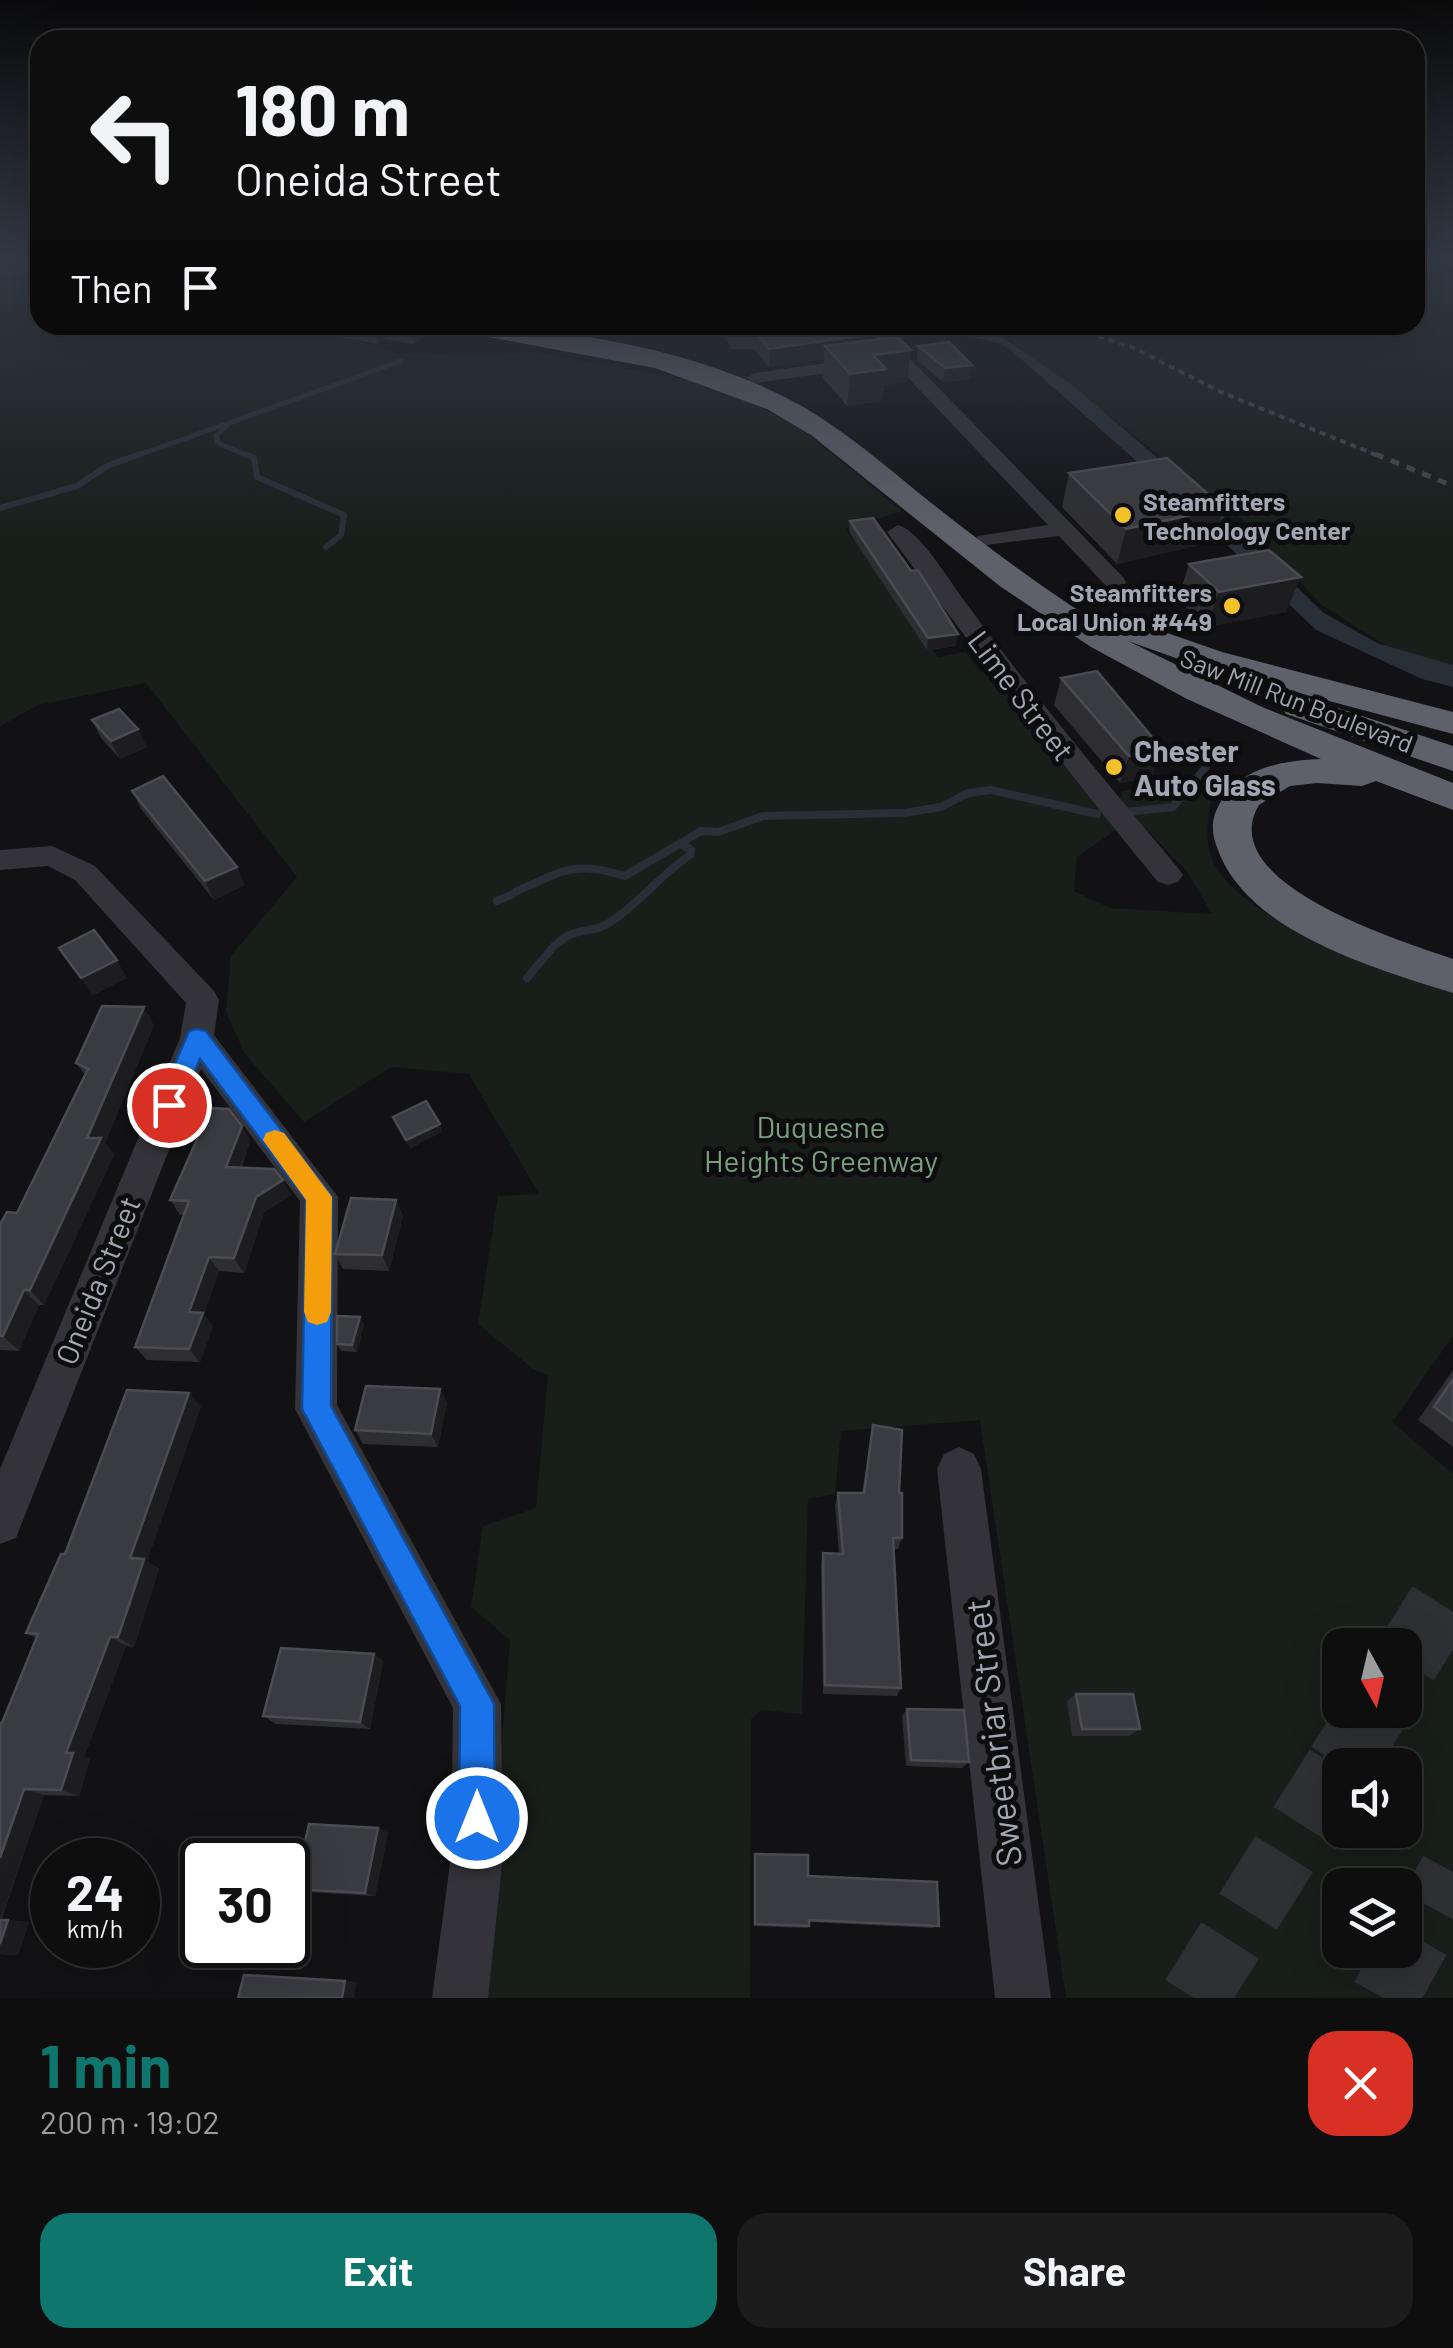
<!DOCTYPE html>
<html lang="en">
<head>
<meta charset="utf-8">
<style>
  body { margin:0; font-family:Barlow,sans-serif; background:#1c1c1d; color:#f1f3f6; height:100vh; display:flex; flex-direction:column; font-size:38px; white-space:nowrap }
  * { box-sizing:border-box; margin:0 }
  p { font-size:32px; color:#9b9c9e }
  .icon { flex:none; width:55px; height:55px; fill:none; stroke:currentColor; stroke-width:2; stroke-linecap:round; stroke-linejoin:round }
  .map { position:relative; height:1998px; overflow:hidden }
  .details { display:flex; flex-direction:column; background:#0e0e0f; flex:1 }
  .details>* { flex:none }
  .hud { position:absolute; left:30px; top:30px; width:1395px; height:305px; border-radius:30px; box-shadow:0 10px 40px #0002,0 0 0 2px #2e2e2f; background:#0e0e0f; color:#f1f3f6; overflow:hidden }
  .needle { width:65px; rotate:172deg }
  .fabs { position:absolute; left:1322px; top:1628px; display:grid; gap:20px }
  .fabs a { display:grid; place-items:center; width:100px; height:100px; border-radius:20px; background:#0e0e0f; box-shadow:0 10px 40px #0002,0 0 0 2px #2e2e2f; font-size:50px }
  .speed { position:absolute; left:30px; top:1838px; display:flex; gap:20px; font-size:50px; font-weight:700; text-align:center }
  .speed>* { display:grid; place-content:center; width:130px; height:130px; border-radius:50%; background:#0e0e0f; box-shadow:0 10px 40px #0002,0 0 0 2px #2e2e2f; line-height:1 }
  .speed small { font-size:25px; font-weight:400 }
  .speed .limit { border:5px solid #111; border-radius:15px; background:#fff; color:#111 }
  .pin { position:absolute; display:grid; place-items:center; width:85px; height:85px; color:#fff; margin:-42px; border:5px solid #fff; border-radius:50%; box-shadow:0 2px 10px #0007 }
  .me { position:absolute; width:110px; margin:-55px; rotate:0deg; stroke-linejoin:round; filter:drop-shadow(0 0 8px #0008) }
  .turn { display:flex; align-items:center; gap:35px; height:210px; padding:0 40px; font-size:45px }
  .turn .icon { width:130px; height:130px; stroke-width:2.5 }
  .turn b { display:block; font-size:70px; line-height:85px }
  .then { display:flex; align-items:center; height:95px; padding:0 40px; background:#0003; gap:20px; font-size:38px }
  .round { display:grid; place-items:center; flex:none; width:105px; height:105px; border-radius:30px; background:#1c1c1d }
  .overview { display:flex; align-items:center; justify-content:space-between; height:170px; padding:0 40px }
  h1 { font-size:60px; font-weight:700; line-height:75px; color:#0f766e }
  .button { display:flex; gap:20px; margin-top:auto; padding:20px 40px }
  .button a { flex:1; height:115px; border-radius:30px; background:#0f766e; color:#fff; font-size:40px; font-weight:700; line-height:115px; text-align:center }
  .button a+a { background:#1c1c1d; color:#f1f3f6 }
  .map>svg:first-child { display:block }
</style>
</head>
<body>
<div class="map">
<svg width="1453" height="1998" viewBox="0 0 1453 1998">
  <rect width="100%" height="100%" fill="#121214"/>
  <path fill="#181e1a" fill-rule="evenodd" d="M1418,260H1453V668L1404,657L1320,604L1253,528L1010,340L942,325H1415Z
    M40,271V325H303L397,353L491,357L526,351L713,384L795,424L902,511L846,529L938,657L965,652L981,672L989,671L1116,830L1077,857L1074,891L1110,908L1212,914L1186,870L1119,802L1122,791L1214,782C1211,806 1202,836 1212,859C1240,924 1389,966 1453,991V1336L1392,1422L1453,1474V1998H1066L980,1420L841,1431L835,1494L808,1499L802,1714L761,1710L751,1719L750,1998H481L510,1640L471,1607L483,1526L536,1508L548,1375L533,1369L478,1324L498,1196L539,1194L469,1074L391,1067L304,1122L245,1054L226,1012L231,956L297,877L146,683L38,705L0,726V276ZM1340,1645H1405V1710H1340ZM1340,1765H1405V1830H1340ZM1340,1885H1405V1950H1340Z"/>
  <path fill="#282f37" d="M914,325H952L998,335L1017,347L1072,385L1201,495L1324,613L1377,643L1453,665V687L1422,679L1316,630L1176,496L1011,350L999,343Z"/>
  <g fill="none" stroke-linecap="round" stroke-linejoin="round">
    <path stroke="#282f37" stroke-width="5" d="M133,457L226,424
      M251,457L218,443L216,436L229,423L401,361"/>
    <path stroke="#282f37" stroke-width="6" d="M245,454L254,458L257,477L344,515L341,535L326,547
      M0,508L77,486L107,466L140,454"/>
    <path stroke="#282f37" stroke-width="8" d="M1125,812L1173,807L1206,767
      M517,891C563,871 575,860 625,876L701,831L718,832L763,816L903,813L941,807L968,793L991,790L1097,814
      M497,901L513,894
      M558,943C576,926 590,935 609,923C639,904 660,875 690,855L691,850L681,844
      M527,978L554,946"/>
    <path stroke="#2f3034" stroke-width="68" stroke-dasharray="68 34" stroke-linecap="butt" d="M1405,1662L1453,1586
      M1340,1765L1375,1710
      M1194,1998L1340,1765
      M1384,1998L1453,1872"/>
    <path fill="#333339" fill-rule="evenodd" d="M40,262V272L0,277V267Z
      M882,335L888,336L1123,577L1126,582L1123,587H1107L1059,536L978,546L975,541L978,536L1048,525L876,344L873,340Z
      M865,358L874,363L871,367L755,383L746,378L755,373Z
      M898,525C920,531 949,580 963,599C1031,692 1104,780 1178,868L1183,875L1178,882L1168,885L1158,882C1064,768 975,650 887,532Z
      M52,846L95,866L214,991L219,1000L214,1035L338,1197L337,1405L501,1704L503,1856L488,1998H432L451,1856L453,1708L295,1409L300,1201L201,1069L16,1538L0,1544V1469L180,1038L186,1003L75,880L48,866L0,870V850Z
      M959,1447L974,1454L981,1469L1051,1998H995L937,1469L944,1454Z"/>
    <path fill="#5f616a" fill-rule="evenodd" d="M449,325C563,325 718,353 815,414C856,440 893,472 930,502C990,549 1051,595 1116,634L1113,630L1118,623L1130,620L1222,652L1453,712V734L1198,666L1128,641L1262,707L1453,783V810L1376,781L1362,786L1317,783L1290,786L1259,805C1212,884 1405,942 1453,959V993C1377,969 1253,934 1220,855C1212,836 1209,822 1220,803C1240,768 1283,760 1321,759L1187,699L1091,647L1001,587L811,435L767,409L655,368L461,332Z
      M1299,695L1453,746V771L1286,714L1281,706L1286,698Z"/>
    <path stroke="#46474e" stroke-width="4" stroke-dasharray="6 5" stroke-linecap="butt" d="M1067,325L1136,349L1221,392L1381,457"/>
    <path stroke="#46474e" stroke-width="5" stroke-dasharray="9 8" stroke-linecap="butt" d="M1375,454L1453,486"/>
  </g>
  <path fill="#2e2e32" d="M316,325H440L413,344L385,339L378,344L339,337L338,334L318,331Z
    M603,325H642L633,334L603,329Z
    M720,325H870L877,339L907,382L884,385L882,401L847,406L823,378L824,359L769,367L754,349H731Z
    M918,346L970,379L943,382L917,360Z
    M1069,473L1224,508L1212,542L1117,564L1062,507Z
    M850,521L956,646L927,650L849,532Z
    M1189,564L1286,612L1206,627L1178,599Z
    M1061,678L1152,777L1120,783L1054,705Z
    M92,720L147,747L120,759L101,738Z
    M132,791L245,885L214,900L141,809Z
    M154,1025L105,1143L114,1155L44,1305H39L19,1351L0,1350V1225L17,1213L85,1075L76,1063Z
    M242,1126L250,1141L241,1168L291,1195L264,1212L244,1273L219,1271L204,1314L213,1326L200,1362L147,1360L135,1347L184,1215H180L170,1200Z
    M396,1200L403,1216L389,1271L343,1269L335,1254Z
    M364,1324L357,1352L341,1351L337,1344Z
    M1453,1370V1447L1418,1420Z
    M440,1389L447,1403L438,1447L363,1444L355,1430Z
    M201,1406L147,1561L159,1569L134,1647L126,1646L84,1757L90,1759L79,1796L44,1795L1,1920L29,1922L18,1955L0,1954L2,1723L36,1638L26,1633L65,1554Z
    M873,1425L899,1493L902,1538L898,1549H893L901,1688L897,1696L823,1694L821,1564L823,1553L839,1554L835,1505L838,1493H862Z
    M374,1654L383,1662L370,1729L276,1724L263,1716Z
    M1076,1694L1140,1729L1129,1736H1072L1067,1701Z
    M907,1709L969,1762L962,1768L906,1766L902,1716Z
    M378,1828L388,1833L375,1896L307,1892L294,1889Z
    M755,1854L808,1876L939,1926L933,1928L809,1922V1926L807,1928L754,1926Z"/>
  <path fill="#1d1d20" d="M374,325H382L385,339L378,344Z
    M410,325H440L413,344Z
    M632,325H642L633,334Z
    M878,333L876,352L825,346L824,359L769,367V349Z
    M911,350L907,382L884,385L882,401L847,406L850,374L873,355Z
    M972,365L970,379L943,382L945,368Z
    M1224,508L1212,542L1117,564L1126,529Z
    M1301,577L1286,612L1206,627L1219,592Z
    M958,634L956,646L927,650L928,638Z
    M138,729L147,747L120,759L111,741Z
    M1162,749L1152,777L1120,783L1129,756Z
    M237,867L245,885L214,900L205,881Z
    M117,960L127,978L92,996L81,978Z
    M144,1007L154,1025L105,1143L114,1155L44,1305L30,1290L87,1138Z
    M440,1124L442,1132L410,1149L406,1140Z
    M242,1126L250,1141L235,1182L226,1167Z
    M283,1180L291,1195L264,1212L244,1273L234,1258L256,1197Z
    M396,1200L403,1216L389,1271L382,1255Z
    M209,1257L219,1271L204,1314L213,1326L200,1362L189,1349V1312Z
    M24,1290L39,1305L19,1351L3,1336Z
    M360,1317L364,1324L357,1352L352,1345Z
    M440,1389L447,1403L438,1447L431,1434Z
    M189,1393L201,1406L147,1561L159,1569L134,1647L118,1637L130,1558Z
    M110,1637L126,1646L84,1757L90,1759L79,1796L61,1790L66,1753Z
    M374,1654L383,1662L370,1729L360,1722Z
    M24,1789L44,1795L0,1921V1858Z
    M378,1828L388,1833L375,1896L365,1893Z
    M8,1920L29,1922L18,1955L0,1954V1944Z
    M345,1981L357,1982L354,1998H342Z"/>
  <path fill="#3a3b40" stroke="#4b4c52" stroke-width="2.5" d="M729,325H870L878,333L769,349L755,331H731Z
    M897,337L911,350L873,355L886,369L850,374L825,346Z
    M949,342L972,365L945,368L918,346Z
    M1167,458L1224,508L1126,529L1069,473Z
    M873,518L911,571L918,570L958,634L928,638L850,521Z
    M1269,550L1301,577L1219,592L1189,564Z
    M1097,671L1162,749L1129,756L1061,678Z
    M119,709L138,729L111,741L92,720Z
    M163,776L237,867L205,881L132,791Z
    M94,930L117,960L81,978L59,948Z
    M102,1006L144,1007L87,1138H101L30,1290H24L3,1336H0V1225L7,1212L17,1213L88,1069L76,1063Z
    M426,1101L440,1124L406,1140L393,1117Z
    M211,1108L229,1109L242,1126L226,1167L274,1169L283,1180L256,1197L234,1258L209,1257L189,1312L203,1313L189,1349L135,1347L189,1201L170,1200Z
    M351,1198L396,1200L382,1255L335,1254Z
    M337,1316L360,1317L352,1345L337,1344Z
    M1453,1379V1421L1434,1407Z
    M366,1386L440,1389L431,1434L355,1430Z
    M127,1390L189,1393L130,1558L144,1559L130,1602L118,1637H110L66,1753H73L61,1790L24,1789L0,1858V1723H2L38,1634L26,1633L61,1554H65Z
    M873,1425L902,1430L899,1493H902V1538H893L901,1688L825,1685L823,1553L843,1554L838,1493H864Z
    M281,1648L374,1654L360,1722L263,1716Z
    M1076,1694H1133L1140,1729H1082Z
    M907,1709L964,1710L969,1762L911,1760Z
    M309,1824L378,1828L365,1893L294,1889Z
    M755,1854L808,1855V1876L937,1882L939,1926L809,1920V1926L755,1924Z
    M0,1920H8L0,1944Z
    M244,1975L345,1981L342,1998H238Z"/>
  <linearGradient id="sky" x2="0" y2="1"><stop stop-color="#0a0a0b"/><stop offset="0.48" stop-color="#333945"/><stop offset="1" stop-color="#333945" stop-opacity="0"/></linearGradient>
  <rect width="1453" height="539" fill="url(#sky)"/>
  <path fill="#1a73e8" stroke="#114b97" stroke-width="2.5" d="M197,1029L206,1031L332,1197L331,1406L494,1704L495,1818L490,1831L477,1836L465,1831L459,1818L460,1706L302,1409L306,1200L200,1059L178,1112H160L157,1105L189,1031Z"/>
  <path fill="#f59e0b" d="M275,1130L284,1133L332,1197L331,1312L327,1322L317,1325L308,1322L304,1312L306,1200L263,1140L266,1133Z"/>
  <g fill="#f3c22b" stroke="#0d0d0f" stroke-width="4">
    <circle cx="1123" cy="515" r="10"/>
    <circle cx="1232" cy="606" r="10"/>
    <circle cx="1114" cy="767" r="10"/>
  </g>
  <g text-anchor="middle" dominant-baseline="central" stroke-width="10" stroke-linejoin="round" paint-order="stroke">
    <g font-size="25" font-weight="bold" fill="#a3a7b4" stroke="#0d0d0f" text-anchor="start">
      <text x="1143" y="501">Steamfitters<tspan x="1143" dy="29">Technology Center</tspan></text>
      <text x="1212" y="592" text-anchor="end">Steamfitters<tspan x="1212" dy="29">Local Union #449</tspan></text>
    </g>
    <g font-size="25" fill="#a3a7b4" stroke="#0d0d0f">
      <text transform="translate(1297 700) rotate(21)">Saw Mill Run Boulevard</text>
    </g>
    <g font-size="30" fill="#a3a7b4" stroke="#0d0d0f">
      <text transform="translate(1022 695) rotate(53)">Lime Street</text>
      <text transform="translate(97 1280) rotate(-68)">Oneida Street</text>
    </g>
    <g font-size="30" font-weight="bold" fill="#a3a7b4" stroke="#0d0d0f" text-anchor="start">
      <text x="1134" y="750">Chester<tspan x="1134" dy="34">Auto Glass</tspan></text>
    </g>
    <g font-size="30" fill="#7aa080" stroke="#0d0d0f">
      <text x="821" y="1126">Duquesne<tspan x="821" dy="34">Heights Greenway</tspan></text>
    </g>
    <g font-size="35" fill="#a3a7b4" stroke="#0d0d0f">
      <text transform="translate(992 1733) rotate(-97)">Sweetbriar Street</text>
    </g>
  </g>
</svg>
<div class="fabs">
<a><svg class="needle" viewBox="-14 -14 28 28"><path d="M0-13l5 13h-10z" fill="#e53935"/><path d="M0 13l5-13h-10z" fill="#9b9c9e"/></svg></a>
<a><svg class="icon" aria-label="sound" viewBox="0 0 24 24"><path d="M4 9h4l5-4v14l-5-4H4zM17 9q2 3 0 6"/></svg></a>
<a><svg class="icon" aria-label="layers" viewBox="0 0 24 24"><path d="M12 4l9 5-9 5-9-5zM3 14l9 5 9-5"/></svg></a>
</div>
<div class="speed"><div>24<small>km/h</small></div><div class="limit">30</div></div>
<div class="pin" style="left:169px;top:1105px;background:#d93025"><svg class="icon" aria-label="arrive" viewBox="0 0 24 24"><path d="M6 21V4h12l-3 4 3 4H6"/></svg></div>
<svg class="me" style="left:477px;top:1818px" viewBox="-20 -20 40 40"><circle r="17" fill="#1a73e8" stroke="#fff" stroke-width="3"/><path d="M0-11L8 9 0 5-8 9z" fill="#fff"/></svg>
<div class="hud">
<div class="turn"><svg class="icon" aria-label="left" viewBox="0 0 24 24"><path d="M17 20v-9H6M10 6l-5 5 5 5"/></svg><div><b>180 m</b>Oneida Street</div></div>
<div class="then">Then<svg class="icon" aria-label="arrive" viewBox="0 0 24 24"><path d="M6 21V4h12l-3 4 3 4H6"/></svg></div>
</div>
</div>
<section class="details">
<div class="overview"><div><h1>1 min</h1><p>200 m · 19:02</p></div><a class="round" style="background:#d93025;color:#fff"><svg class="icon" aria-label="close" viewBox="0 0 24 24"><path d="M6 6l12 12M18 6L6 18"/></svg></a></div>
<div class="button"><a>Exit</a><a>Share</a></div>
</section>
</body>
</html>
